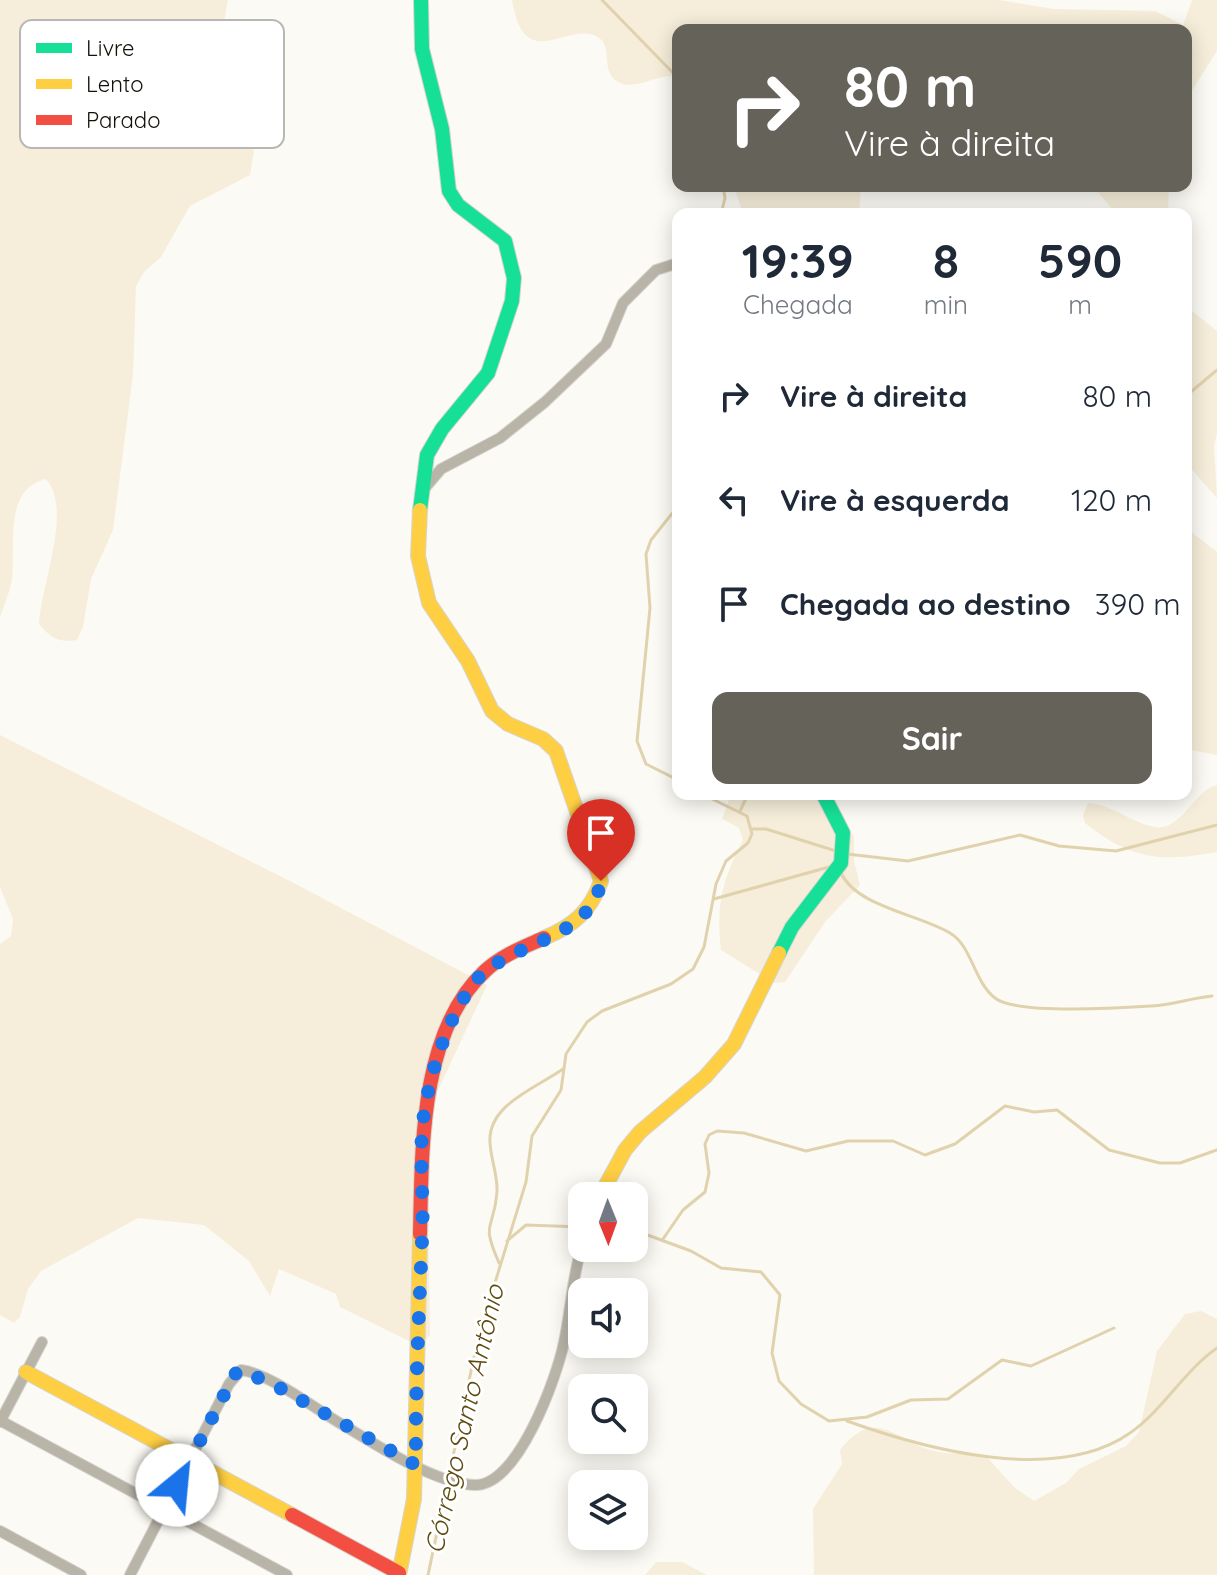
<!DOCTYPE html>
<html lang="pt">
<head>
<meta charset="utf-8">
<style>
  body { margin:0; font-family:Quicksand,sans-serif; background:#f6f6f7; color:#1f2937; height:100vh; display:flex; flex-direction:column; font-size:30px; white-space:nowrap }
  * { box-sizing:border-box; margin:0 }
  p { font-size:26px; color:#747a83 }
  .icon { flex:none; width:44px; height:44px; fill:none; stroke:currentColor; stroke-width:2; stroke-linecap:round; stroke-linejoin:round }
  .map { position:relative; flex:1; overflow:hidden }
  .sheet { position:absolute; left:672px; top:208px; width:520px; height:592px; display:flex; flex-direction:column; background:#fff; border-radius:16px; box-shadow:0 4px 20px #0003 }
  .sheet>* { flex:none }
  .hud { position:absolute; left:672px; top:24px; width:520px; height:168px; border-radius:16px; box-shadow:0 4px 20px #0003; background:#65625a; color:#fff; overflow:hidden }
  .needle { width:52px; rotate:179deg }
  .buttons { position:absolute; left:568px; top:1182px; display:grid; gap:16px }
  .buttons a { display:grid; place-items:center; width:80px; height:80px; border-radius:16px; background:#fff; box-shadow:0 4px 20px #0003; font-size:40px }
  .pin { position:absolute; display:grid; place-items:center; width:68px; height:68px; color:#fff; margin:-82px -34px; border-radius:50% 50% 50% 0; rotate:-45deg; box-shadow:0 0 8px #0007 }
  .pin .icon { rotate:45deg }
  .me { position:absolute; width:88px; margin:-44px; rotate:28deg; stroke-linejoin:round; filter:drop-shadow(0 0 6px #0008) }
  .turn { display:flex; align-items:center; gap:28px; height:168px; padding:0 40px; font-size:36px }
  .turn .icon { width:104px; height:104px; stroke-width:2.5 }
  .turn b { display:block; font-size:56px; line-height:68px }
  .eta { display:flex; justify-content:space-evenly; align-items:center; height:136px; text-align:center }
  .eta b { font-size:48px; font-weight:700; line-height:56px }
  .action { display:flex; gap:16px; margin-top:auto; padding:16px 40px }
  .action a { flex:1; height:92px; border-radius:16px; background:#65625a; color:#fff; font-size:32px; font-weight:700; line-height:92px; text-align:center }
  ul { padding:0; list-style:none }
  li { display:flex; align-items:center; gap:24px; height:104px; padding:0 40px }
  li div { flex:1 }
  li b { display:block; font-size:30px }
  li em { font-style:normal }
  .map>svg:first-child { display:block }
</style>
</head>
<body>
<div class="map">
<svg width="1217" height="1575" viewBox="0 0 1217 1575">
  <rect width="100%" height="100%" fill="#fcfaf4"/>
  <path fill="#f6eeda" d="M0,0H228L218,57L254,151L250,175L190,206L161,257L144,272L136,286L133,375L113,530L91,579L83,627L77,640C58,643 51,638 39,624C41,584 73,510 46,479C3,489 16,545 12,579C10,592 4,605 0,617Z
    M512,0H999L1054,9L1155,11L1183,25L1192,0H1217V51L1186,100V30H678V77C658,72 636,92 618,82C599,71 615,45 596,36C565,22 524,75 512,0Z
    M734,186H861L859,214H743Z
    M1093,186H1169L1168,214H1116Z
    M1186,306L1217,331V434L1214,445L1217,498L1186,463Z
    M1186,528L1217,552V755L1186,749Z
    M0,735L288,880L487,985L427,1114L430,1335L419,1346L340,1307L336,1294L279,1269L270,1296L249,1261L204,1225L138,1218L41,1271L28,1289L20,1317L14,1323L0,1315V944L11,936L13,919L0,887Z
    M1217,785V852L1211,853C1157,863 1128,857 1085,823L1083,815L1088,803C1114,805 1131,823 1155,827C1182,831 1193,791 1217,785Z
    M731,794H827L854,837V861L860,885L825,922L785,982L774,983L721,950C716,905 722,880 743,840L739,828L722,819Z
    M1201,1311L1217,1319V1575H814L813,1509L842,1464L840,1450C876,1404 896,1442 934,1451C949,1455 968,1453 985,1455L1014,1487L1034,1501L1066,1483L1079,1469L1126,1446L1139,1432L1157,1351L1185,1314Z
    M656,1562H682L707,1575H645Z"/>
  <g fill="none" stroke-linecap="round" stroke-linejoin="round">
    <path stroke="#e1d2ae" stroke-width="3" d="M602,0L678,78
      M721,214L725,198L723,186
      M1186,396L1217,370
      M678,506L651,540L646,554L650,608L637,741L646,764L678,780
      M740,811L748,794
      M751,829H766L836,851
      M847,854L908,861L1020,835L1059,846L1116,851L1217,825
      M841,873C857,907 918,914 950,933C972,946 974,982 995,998C1016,1015 1121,1008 1152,1006C1172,1005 1191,998 1212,996
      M714,899L829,867
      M634,1230L691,1251L721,1268L761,1272L780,1295L772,1353L779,1381L801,1404L829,1421L867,1417L911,1400L948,1399L1002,1360L1031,1366L1114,1328
      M663,1239L683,1210L705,1192L709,1173L705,1144L709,1135L717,1131L744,1133L806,1151L848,1141H893L925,1155L955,1144L1005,1106L1034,1112L1057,1110L1109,1150L1160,1163H1180L1217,1150
      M507,1241L526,1225L582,1227
      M499,1263C480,1219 494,1232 497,1192C498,1176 491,1160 490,1143C487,1105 536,1088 563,1069
      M847,1421C925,1449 1056,1485 1130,1433C1163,1410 1183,1372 1217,1348
      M428,1575L478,1338L526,1182L532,1136L561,1090L566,1054L587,1022L602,1011L671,984L693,969L704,947L716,884L726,861L748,843L752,834L747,816L702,794"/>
    <defs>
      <path id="street" d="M424,489L441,469L500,438L545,402L606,344L623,303L656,270L678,263
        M1,1421L287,1575
        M0,1422L42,1342
        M0,1531L81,1575
        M130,1575L229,1384L241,1370C271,1374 315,1409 343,1425C377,1445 435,1484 475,1485C518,1486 557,1377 564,1342C571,1310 572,1277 582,1246"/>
      <path id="fast" d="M420,510L427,455L442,429L488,373L512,301L514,278L505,241L458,205L449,191L442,129L422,49L421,0
        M779,953L792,927L841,863L843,833L823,794"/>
      <path id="slow" d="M420,510L418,556L429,603L468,661L492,711L508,724L543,739L556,751L601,881C591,911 573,926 544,938
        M600,1196L625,1150L640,1132L705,1077L734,1044L779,953
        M26,1372L292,1515
        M399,1575L414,1499L420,1234"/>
      <path id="jam" d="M420,1234C422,1151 419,1032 485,971C502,955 524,947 544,938
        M292,1515L399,1573"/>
    </defs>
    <use href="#street" stroke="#d6d4cf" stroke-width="12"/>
    <use href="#fast" stroke="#d6d4cf" stroke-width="16"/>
    <use href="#slow" stroke="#d6d4cf" stroke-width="16"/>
    <use href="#jam" stroke="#d6d4cf" stroke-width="16"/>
    <use href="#street" stroke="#b9b4a8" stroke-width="10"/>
    <use href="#fast" stroke="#16e098" stroke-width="14"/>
    <use href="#slow" stroke="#ffcf43" stroke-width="14"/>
    <use href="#jam" stroke="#f24e42" stroke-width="14"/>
  </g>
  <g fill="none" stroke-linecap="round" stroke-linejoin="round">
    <path stroke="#1a73e8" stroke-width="14" stroke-dasharray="0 25.2" d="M177,1485L235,1374L241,1370L278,1387L416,1465C415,1390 419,1316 422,1241C424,1204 420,1167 422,1131C426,1084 444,1027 470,988C502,940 589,945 601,881"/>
  </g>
  <g text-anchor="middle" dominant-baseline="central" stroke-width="6" stroke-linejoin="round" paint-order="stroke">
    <g font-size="26" font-style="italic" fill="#604b10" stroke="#fff">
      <text transform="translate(464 1419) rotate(-77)">Córrego Santo Antônio</text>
    </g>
  </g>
  <rect x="20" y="20" width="264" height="128" rx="12" fill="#fff" stroke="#b8b7b5" stroke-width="2"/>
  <rect x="36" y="43" width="36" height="10" fill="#16e098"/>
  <rect x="36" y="79" width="36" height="10" fill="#ffcf43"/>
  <rect x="36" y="115" width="36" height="10" fill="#f24e42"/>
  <g font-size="22" fill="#131007">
    <text x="86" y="56">Livre</text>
    <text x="86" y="92">Lento</text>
    <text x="86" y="128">Parado</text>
  </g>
</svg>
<div class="buttons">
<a><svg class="needle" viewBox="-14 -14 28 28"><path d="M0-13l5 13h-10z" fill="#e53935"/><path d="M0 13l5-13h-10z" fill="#747a83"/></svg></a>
<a><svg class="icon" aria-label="sound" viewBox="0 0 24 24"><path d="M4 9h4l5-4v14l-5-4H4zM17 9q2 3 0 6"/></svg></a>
<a><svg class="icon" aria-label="search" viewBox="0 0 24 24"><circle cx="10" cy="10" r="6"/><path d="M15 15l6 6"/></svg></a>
<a><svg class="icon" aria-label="layers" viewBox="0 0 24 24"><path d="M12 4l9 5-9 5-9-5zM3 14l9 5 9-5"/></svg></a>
</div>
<div class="pin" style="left:601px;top:881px;background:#d93025"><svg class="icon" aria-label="arrive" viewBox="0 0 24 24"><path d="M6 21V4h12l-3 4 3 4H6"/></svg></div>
<svg class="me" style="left:177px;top:1485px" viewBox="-20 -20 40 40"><circle r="19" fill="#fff"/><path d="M0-13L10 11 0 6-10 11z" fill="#1a73e8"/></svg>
<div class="hud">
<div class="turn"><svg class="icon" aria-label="right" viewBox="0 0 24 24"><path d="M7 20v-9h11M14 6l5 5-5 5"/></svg><div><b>80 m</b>Vire à direita</div></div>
</div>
<section class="sheet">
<div class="eta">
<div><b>19:39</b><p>Chegada</p></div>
<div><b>8</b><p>min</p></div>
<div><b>590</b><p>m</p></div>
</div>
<ul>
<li><svg class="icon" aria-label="right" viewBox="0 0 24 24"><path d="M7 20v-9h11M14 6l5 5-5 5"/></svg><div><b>Vire à direita</b></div><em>80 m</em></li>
<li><svg class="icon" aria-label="left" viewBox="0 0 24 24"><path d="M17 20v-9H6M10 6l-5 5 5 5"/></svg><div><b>Vire à esquerda</b></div><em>120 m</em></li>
<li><svg class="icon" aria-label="arrive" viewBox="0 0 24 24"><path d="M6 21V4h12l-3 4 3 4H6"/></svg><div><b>Chegada ao destino</b></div><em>390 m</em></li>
</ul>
<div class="action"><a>Sair</a></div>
</section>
</div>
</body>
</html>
